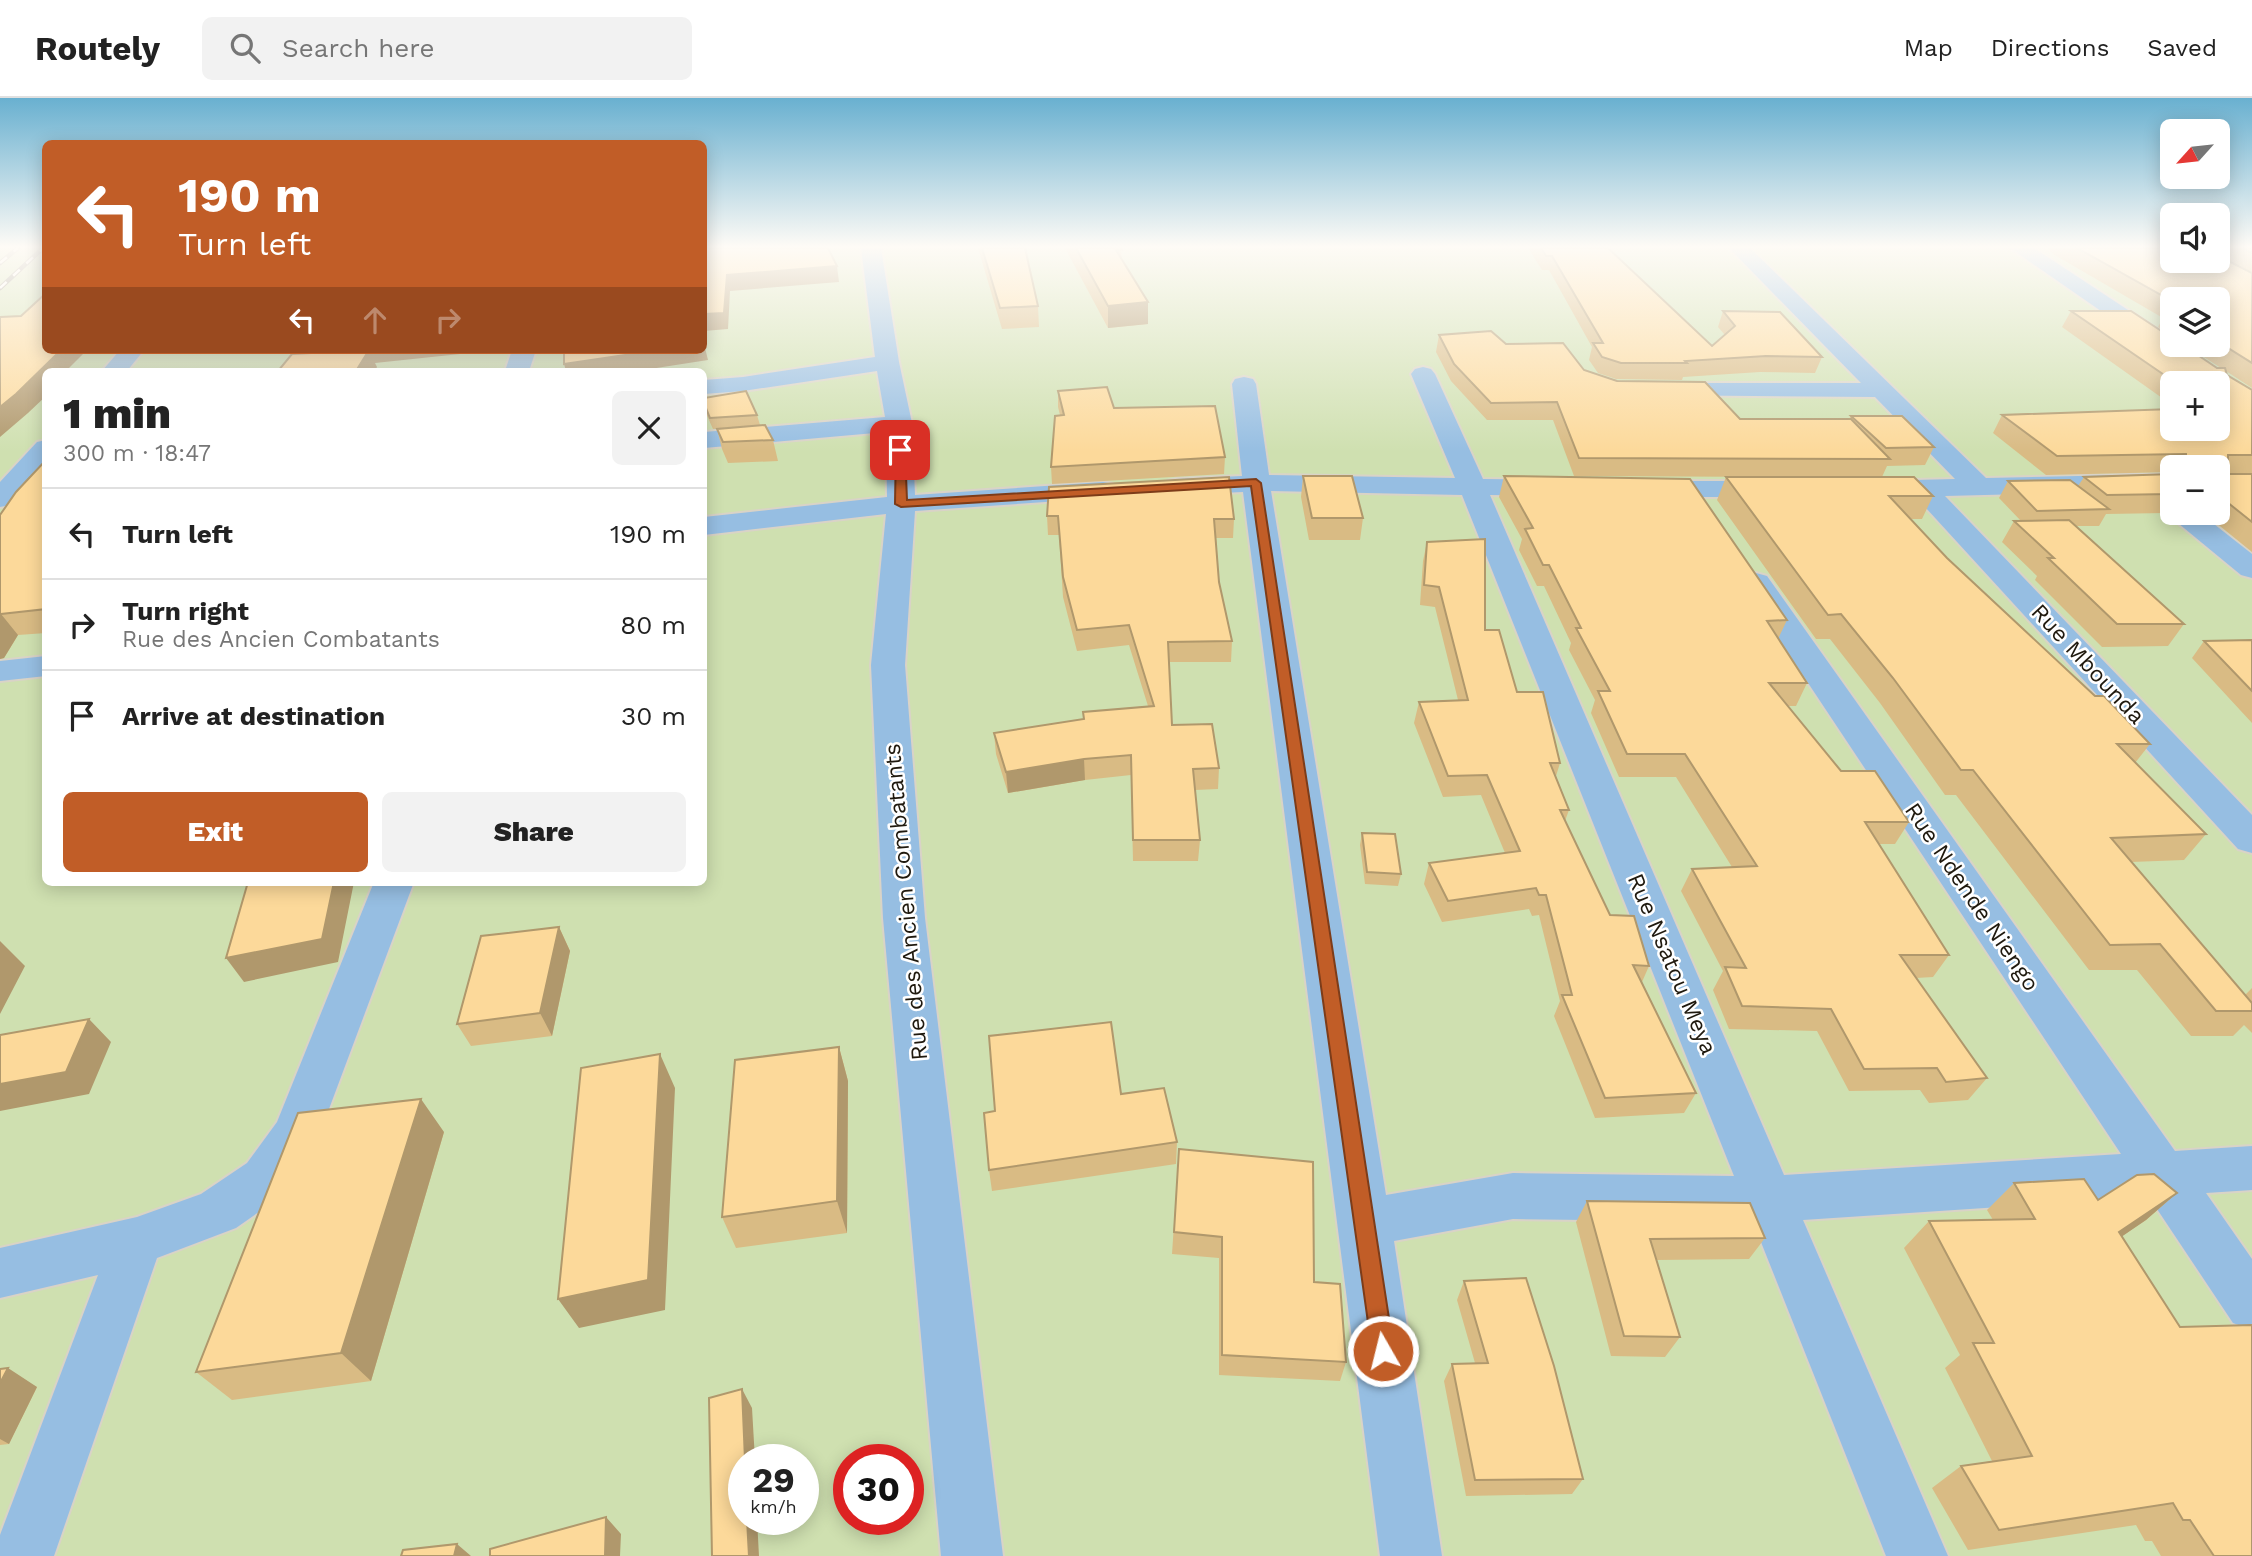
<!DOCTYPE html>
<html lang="en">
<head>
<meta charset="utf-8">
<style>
  body { margin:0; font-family:"Work Sans",sans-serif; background:#f2f2f2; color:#222; height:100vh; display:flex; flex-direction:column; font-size:26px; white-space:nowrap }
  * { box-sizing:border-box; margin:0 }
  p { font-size:23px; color:#767676 }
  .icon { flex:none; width:38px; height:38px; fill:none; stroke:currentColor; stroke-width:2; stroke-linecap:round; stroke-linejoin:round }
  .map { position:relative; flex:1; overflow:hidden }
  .side { position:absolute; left:42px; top:270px; width:665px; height:518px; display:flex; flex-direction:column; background:#fff; border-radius:10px; box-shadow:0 4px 18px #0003 }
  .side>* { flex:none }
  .banner { position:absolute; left:42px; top:42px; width:665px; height:214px; border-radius:10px; box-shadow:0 4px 18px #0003; background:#c15d27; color:#fff; overflow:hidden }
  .needle { width:46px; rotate:243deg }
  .buttons { position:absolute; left:2160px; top:21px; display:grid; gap:14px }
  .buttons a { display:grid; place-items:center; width:70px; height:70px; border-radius:10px; background:#fff; box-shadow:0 4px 18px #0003; font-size:35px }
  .speed { position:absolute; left:728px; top:1346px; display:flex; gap:14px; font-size:35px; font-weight:700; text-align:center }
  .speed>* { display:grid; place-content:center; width:91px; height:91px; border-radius:50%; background:#fff; box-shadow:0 4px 18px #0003; line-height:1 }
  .speed small { font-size:18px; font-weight:400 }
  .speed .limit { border:10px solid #d22; background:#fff; color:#111 }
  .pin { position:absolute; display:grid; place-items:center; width:60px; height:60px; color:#fff; margin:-30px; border-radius:14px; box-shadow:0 4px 10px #0006 }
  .me { position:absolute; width:77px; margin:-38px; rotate:352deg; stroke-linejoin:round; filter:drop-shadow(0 0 5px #0008) }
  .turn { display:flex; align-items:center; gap:24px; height:147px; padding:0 21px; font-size:32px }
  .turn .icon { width:91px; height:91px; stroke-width:2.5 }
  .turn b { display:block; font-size:49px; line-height:60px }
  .lanes { display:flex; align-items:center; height:66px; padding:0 21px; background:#0003; justify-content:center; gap:35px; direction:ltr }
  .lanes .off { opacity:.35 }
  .round { display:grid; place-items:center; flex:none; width:74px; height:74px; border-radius:10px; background:#f2f2f2 }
  .headline { display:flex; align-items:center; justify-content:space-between; height:119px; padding:0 21px }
  h1 { font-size:42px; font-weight:800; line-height:52px }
  .primary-button { display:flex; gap:14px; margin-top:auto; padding:14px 21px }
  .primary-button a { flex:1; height:80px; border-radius:10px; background:#c15d27; color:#fff; font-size:28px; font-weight:800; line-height:80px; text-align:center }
  .primary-button a+a { background:#f2f2f2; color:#222 }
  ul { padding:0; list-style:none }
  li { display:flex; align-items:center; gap:21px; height:91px; padding:0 21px; border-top:2px solid #e0e0e0 }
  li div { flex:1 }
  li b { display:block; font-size:26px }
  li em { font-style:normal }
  header { display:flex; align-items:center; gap:42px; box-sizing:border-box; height:98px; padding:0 35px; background:#fff; border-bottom:2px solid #e0e0e0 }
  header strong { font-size:33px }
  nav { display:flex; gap:38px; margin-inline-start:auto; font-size:24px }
  .search { width:490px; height:63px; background:#f2f2f2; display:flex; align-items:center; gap:18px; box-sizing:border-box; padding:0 24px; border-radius:10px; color:#767676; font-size:26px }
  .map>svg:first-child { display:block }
</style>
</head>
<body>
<header>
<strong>Routely</strong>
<div class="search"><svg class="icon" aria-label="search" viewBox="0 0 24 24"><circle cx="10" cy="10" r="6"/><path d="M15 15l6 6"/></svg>Search here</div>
<nav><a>Map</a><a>Directions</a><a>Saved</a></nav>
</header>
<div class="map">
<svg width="2252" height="1458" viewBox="0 0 2252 1458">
  <rect width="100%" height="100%" fill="#fdf6ea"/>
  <path fill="#cfe0b0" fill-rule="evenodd" d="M0,150H45L46,252H704V150H2172V163H2217V150H2252V1458H0ZM2172,201H2217V247H2172ZM46,273H704V784H46ZM2172,285H2217V331H2172ZM2172,369H2217V415H2172ZM744,1362H803V1421H744ZM849,1362H908V1421H849Z"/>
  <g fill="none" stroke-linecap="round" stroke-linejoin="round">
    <defs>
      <path id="minor" d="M861,150H881L899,264L912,325L915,397L1103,384L1113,386L1117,392L1113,398L1103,400L915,413L905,567L925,820L1003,1458H941L883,820L871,567L886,416L704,437V419L887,399L886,334L704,350V334L885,319L877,273L743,293L704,296V282L743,279L875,259Z
        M1729,150H1750L1986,380L2172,376V392L1945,398L2252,717V755L2238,751L1915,398L1873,399L1863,397L1859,391L1863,385L1873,383L1955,381L1875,299L1651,297L1648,292L1651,287L1660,285H1861Z
        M2010,150H2034L2166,237L2169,242L2166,247H2150Z
        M120,252H144L127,273H102Z
        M512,252H536L529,273H505Z
        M1423,269L1431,271L1435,276L1483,381L1554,382L1564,384L1568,390L1564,396L1554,398L1490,397L1784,1077L2121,1056L1741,484L1745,478L1756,475L1767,478L2175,1053L2252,1048V1092L2206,1095L2252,1161V1232L2233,1225L2149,1099L1803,1122L1948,1458H1886L1753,1124L1513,1121L1394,1143L1442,1458H1380L1243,394L1177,397L1167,395L1163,389L1167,383L1177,381L1242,378L1232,286L1235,281L1244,279L1253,281L1256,286L1269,377L1455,380L1411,276L1415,271ZM1271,393L1462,397L1734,1078L1513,1075L1386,1097Z
        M46,342V367L10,407L0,409V384L37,344Z
        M1645,383H1774L1784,385L1788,391L1784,397L1774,399H1645L1635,397L1631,391L1635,385Z
        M2172,411V415H2200L2252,456V480L2241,477L2173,421L2169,415Z
        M46,558V578L0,583V563Z
        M374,784H414L314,1051L283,1097L236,1130L157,1160L54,1458H0V1437L98,1177L0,1200V1150L137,1119L201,1096L247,1065L277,1024Z"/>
    </defs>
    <use href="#minor" stroke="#d9d3c7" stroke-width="4"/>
    <use href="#minor" fill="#96bee2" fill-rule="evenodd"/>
    <defs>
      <path id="rail" d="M0,165L18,150
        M0,190L43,150"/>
    </defs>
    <use href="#rail" stroke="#888176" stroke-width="4.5"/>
    <use href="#rail" stroke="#fff" stroke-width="2.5" stroke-dasharray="9" stroke-linecap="butt"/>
  </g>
  <path fill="#d9bb84" d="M978,150H1025L1038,208L1039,229L1002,231Z
    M1065,150H1121L1122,162L1148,204V226L1108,230Z
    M1528,150H1608L1712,248L1725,237L1718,229L1723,213L1822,259L1815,275L1760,274L1683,279L1682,282L1616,281L1598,275L1589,262L1592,249L1549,172H1542Z
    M2048,150H2252V290L2226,273L2227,277L2252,292V375H2228V376H2252V454L2204,415H2217V369H2172V374L2046,377L1993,335L2002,317L2217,331V285H2172V307L2062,229L2071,213L2217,270H2221L2185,247H2217V201H2172V238L2158,229L2163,220L2053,156Z
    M1439,237L1506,246L1584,272L1740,321H1849L1851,318L1934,349L1925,367L1887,368L1882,379L1933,398L1922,421H1910L1947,460L2095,598L2150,646L2135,665L2206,736L2184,762L2131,764L2245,897L2252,890V935L2244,927L2233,938H2191L2137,872H2089L1956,697H1945L1880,605L1830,541H1816L1717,402L1726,379H1787L1574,378L1553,322H1487L1451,283L1436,254Z
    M1058,293L1114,310L1225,359L1224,376L1052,386L1051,369L1060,317L1058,309Z
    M704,300L757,317L760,327L713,331L704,311Z
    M717,331L773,342L778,363L728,365L722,351Z
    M46,362V535L18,537L4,560L0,561V417Z
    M2172,376V408L2166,415L2106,416L2099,428H2076L2184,526L2168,548L2102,549L2035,482L2037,478L2002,444L2014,423H2021L1999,400L2008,383L2078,388L2084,379Z
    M1303,378L1363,420L1360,442H1309L1301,399Z
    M1504,378L1787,522L1778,541L1807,585L1796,608H1787L1841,673L1909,724L1895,746H1879L1949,857L1933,879L1916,880L1987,980L1968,1002L1929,1005L1920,992L1849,993L1817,933L1729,931L1713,892L1723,873L1681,793L1692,771L1732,769L1676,679H1619L1591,615L1595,602L1569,552L1571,545L1544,488H1537L1519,452L1522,441L1499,399Z
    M1047,418L1234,421L1233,440H1216L1219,484L1232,543L1231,564H1169L1172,627L1219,670L1218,691L1195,692L1200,742L1198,763H1133L1131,677L1085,682L1008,695L996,656L994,635L1083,621V614L1148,608L1129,547L1077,553L1063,499L1059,437H1048Z
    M1427,444L1485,532L1517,594L1560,665L1556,678L1569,712L1565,723L1610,817L1649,868L1642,884L1696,995L1684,1015L1595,1020L1554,918L1560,903L1539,817L1532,818L1529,811L1442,824L1424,786L1429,765L1505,755L1481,697L1443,699L1414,625L1419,604L1458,602L1435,509L1420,507L1423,463Z
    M2252,542V625L2192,560L2204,543Z
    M1362,735L1401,776L1398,788L1365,786L1360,747Z
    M559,829L570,853L552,938L471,948L457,926Z
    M839,949L848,983L847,1135L736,1150L722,1119Z
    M1121,996L1177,1044L1176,1066L992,1093L989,1072Z
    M444,1034L371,1283L232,1302L196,1274Z
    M1179,1051L1314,1184L1346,1264L1340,1283L1219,1277V1160L1172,1156Z
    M2014,1085L2098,1102L2177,1095L2146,1122L2122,1138L2252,1458H2161L2152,1443H2145L2136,1427L1968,1452L1932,1390L1961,1368L1992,1363L1945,1270L1960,1257L1904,1150L1929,1123L1993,1122L1987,1112Z
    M1587,1103L1765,1140L1749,1161L1656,1162L1680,1239L1665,1259L1611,1258L1576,1124Z
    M1464,1183L1583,1381L1572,1396L1466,1398L1444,1283L1452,1266L1475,1265L1457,1202Z
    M0,1271L37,1289L9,1346L0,1347Z"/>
  <path fill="#b0986c" d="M2217,150H2222L2217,158Z
    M837,168L839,184L730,193L728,231L704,233V216L727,177Z
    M1148,204V226L1108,230V208Z
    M704,246L708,262L637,273H566L564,266L659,252H704Z
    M57,252H87L68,271L69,273H46V298L28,315L0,339V309Z
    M354,252H480L479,254L375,265L377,269L375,273H356Z
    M1,516L18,537L4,560L0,561V517Z
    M1084,661L1085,682L1008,695L1006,674Z
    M334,784H354L338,864L244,884L226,860Z
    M559,829L570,853L552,938L540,915Z
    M0,843L25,868L0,916Z
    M89,921L111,944L89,996L0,1013V986Z
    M839,949L848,983L847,1135L837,1103Z
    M660,956L675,990L665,1212L579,1230L558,1201Z
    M421,1001L444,1034L371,1283L341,1255Z
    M2177,1095L2146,1122L2089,1161L2119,1134Z
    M8,1270L37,1289L9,1346L0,1341V1285Z
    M742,1291L752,1310L755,1362H745Z
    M606,1419L621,1436L620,1458H605Z
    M747,1421H757L759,1458H749Z
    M457,1446L471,1458H454Z"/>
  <path fill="#fcd99a" stroke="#b0986c" stroke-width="2" d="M704,150H828L837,168L727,177L724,215L704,216Z
    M982,150H1025L1038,208L1000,210Z
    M1076,150H1121L1122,152H1116L1148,204L1108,208Z
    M1541,150H1608L1712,248L1735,228L1723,213L1780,214L1822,259L1766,258L1685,263L1687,265H1621L1602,259L1593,245H1603L1552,158H1546Z
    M2077,150H2172V163H2217V157L2252,175V265L2217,243V201H2172V203Z
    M2243,150H2252V155Z
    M46,195V252H57L53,255H58L16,296L0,309V219L21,218Z
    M2071,213H2131L2172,240V247H2183L2217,270H2225L2227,277L2252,292V357H2228V376H2252V424L2217,396V369H2187L2186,356L2057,358L2002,317L2172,311V331H2217V285H2176Z
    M1491,233L1506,246L1563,245L1584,272L1617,283L1705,284L1740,321H1851L1890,361L1579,360L1557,304L1491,305L1454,266L1439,237Z
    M369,252L356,273H278L292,256Z
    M564,252H659L564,266Z
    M1107,289L1114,310L1215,308L1225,359L1051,369L1055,318L1064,317L1058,293Z
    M746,293L757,317L710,320L704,305V300Z
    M1851,318H1902L1934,349L1886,350Z
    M765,327L773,342L723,344L717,331Z
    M46,362V511L1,516L0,517V417L16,394Z
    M2172,376V396L2107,397L2084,379Z
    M1303,378H1352L1363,420H1312Z
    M1504,378L1690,381L1787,522L1767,523L1807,585H1769L1841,673H1875L1909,724H1865L1949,857H1900L1987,980L1946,984L1937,970L1864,971L1831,911L1742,908L1725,869L1746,870L1692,771L1757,768L1685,656H1627L1598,593H1610L1576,530H1581L1549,467H1543L1525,431L1533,430Z
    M1229,379L1234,421H1214L1219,484L1232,543L1168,544L1172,627L1212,626L1219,670L1193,671L1200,742H1133L1131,657L1084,661L1006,674L994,635L1084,621L1083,614L1154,608L1129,527L1077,532L1063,479L1058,418H1047L1049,389Z
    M1726,379H1914L1933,398H1889L1947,460L2095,598H2104L2150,646H2117L2206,736L2111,740L2252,905V913H2216L2160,846L2110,847L1973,672H1961L1893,580L1841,516L1828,517Z
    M2070,382L2109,411L2037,413L2008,383Z
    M2069,422L2184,526H2117L2048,460H2054L2014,423Z
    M1485,441V532H1499L1517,594H1543L1560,665H1550L1569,712H1560L1610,817L1634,818L1649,868L1633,867L1696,995L1605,1000L1562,897H1572L1546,797H1539L1536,790L1448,803L1429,765L1520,753L1487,677L1448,678L1419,604L1468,602L1439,489L1424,487L1427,444Z
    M2252,542V593L2204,543Z
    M1362,735L1395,736L1401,776L1367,774Z
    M248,784H334L322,841L226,860Z
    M559,829L540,915L457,926L481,838Z
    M89,921L66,974L0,986V937Z
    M1111,924L1121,996L1164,990L1177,1044L989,1072L984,1015L995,1013L989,938Z
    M839,949L837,1103L722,1119L735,962Z
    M660,956L648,1182L558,1201L581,970Z
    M421,1001L341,1255L196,1274L298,1015Z
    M1179,1051L1313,1064L1314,1184L1340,1186L1346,1264L1222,1257V1139L1174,1134Z
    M2154,1076L2177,1095L2119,1134L2180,1229L2252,1227V1458H2214L2190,1422H2183L2173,1405L1999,1432L1961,1368L2032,1358L1973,1245H1994L1929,1123L2035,1121L2014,1085L2084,1081L2098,1102L2137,1077Z
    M1587,1103L1750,1105L1765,1140L1650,1141L1680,1239L1624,1238Z
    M1526,1180L1554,1268L1583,1381L1475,1382L1452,1266L1488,1265L1464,1183Z
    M8,1270L0,1285V1271Z
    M742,1291L745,1362H744V1421H747L749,1458H712L709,1300Z
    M606,1419L605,1458H490V1451Z
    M457,1446L454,1458H401L403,1452Z"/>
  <linearGradient id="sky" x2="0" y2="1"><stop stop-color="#69b0d0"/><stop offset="0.42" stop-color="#fefbf6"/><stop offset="1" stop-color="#fefbf6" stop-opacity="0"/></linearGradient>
  <rect width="2252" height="354" fill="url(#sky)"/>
  <path fill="#c15d27" stroke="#7d3c19" stroke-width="2" d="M896,349L905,352L907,402L1256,381L1261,385L1394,1253L1391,1261L1383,1264L1375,1261L1372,1253L1251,388L901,409L895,406Z"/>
  <g text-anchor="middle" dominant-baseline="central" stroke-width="5" stroke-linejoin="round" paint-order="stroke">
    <g font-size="23" fill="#1f190e" stroke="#fff">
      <text transform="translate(2088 566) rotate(47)">Rue Mbounda</text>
      <text transform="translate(1972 799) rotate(56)">Rue Ndende Niengo</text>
      <text transform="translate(906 804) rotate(-95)">Rue des Ancien Combatants</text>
      <text transform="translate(1672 866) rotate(67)">Rue Nsatou Meya</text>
    </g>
  </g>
</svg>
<div class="buttons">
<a><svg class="needle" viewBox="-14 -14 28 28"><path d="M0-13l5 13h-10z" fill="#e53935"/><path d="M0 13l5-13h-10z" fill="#767676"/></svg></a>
<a><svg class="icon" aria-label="sound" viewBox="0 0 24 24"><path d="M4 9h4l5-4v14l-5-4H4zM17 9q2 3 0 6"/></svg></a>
<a><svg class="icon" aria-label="layers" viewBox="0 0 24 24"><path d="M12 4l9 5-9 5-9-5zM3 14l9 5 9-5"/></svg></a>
<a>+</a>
<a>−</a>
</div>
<div class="speed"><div>29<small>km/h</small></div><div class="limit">30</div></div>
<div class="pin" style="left:900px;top:352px;background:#d93025"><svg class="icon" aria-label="arrive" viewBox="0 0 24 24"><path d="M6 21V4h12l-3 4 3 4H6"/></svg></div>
<svg class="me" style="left:1383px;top:1253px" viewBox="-20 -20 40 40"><circle r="17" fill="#c15d27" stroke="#fff" stroke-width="3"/><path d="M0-11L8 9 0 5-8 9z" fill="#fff"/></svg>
<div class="banner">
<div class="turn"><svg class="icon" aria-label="left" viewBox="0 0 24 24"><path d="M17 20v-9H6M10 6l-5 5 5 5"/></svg><div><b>190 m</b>Turn left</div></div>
<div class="lanes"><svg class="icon" aria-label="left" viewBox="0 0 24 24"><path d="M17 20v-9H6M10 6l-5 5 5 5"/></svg><svg class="icon off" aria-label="ahead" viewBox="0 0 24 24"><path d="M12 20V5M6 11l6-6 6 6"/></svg><svg class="icon off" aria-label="right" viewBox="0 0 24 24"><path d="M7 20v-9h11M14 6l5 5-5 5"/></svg></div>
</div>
<section class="side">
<div class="headline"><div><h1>1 min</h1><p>300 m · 18:47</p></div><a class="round"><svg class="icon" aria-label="close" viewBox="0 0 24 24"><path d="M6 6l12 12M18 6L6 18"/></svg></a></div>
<ul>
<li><svg class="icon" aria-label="left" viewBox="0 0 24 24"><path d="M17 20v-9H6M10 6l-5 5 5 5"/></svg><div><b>Turn left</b></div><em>190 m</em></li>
<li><svg class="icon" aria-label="right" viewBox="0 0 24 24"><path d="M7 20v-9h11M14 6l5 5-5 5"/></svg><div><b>Turn right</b><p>Rue des Ancien Combatants</p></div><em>80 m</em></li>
<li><svg class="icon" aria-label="arrive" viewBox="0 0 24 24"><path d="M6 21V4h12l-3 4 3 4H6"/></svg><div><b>Arrive at destination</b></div><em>30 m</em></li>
</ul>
<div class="primary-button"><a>Exit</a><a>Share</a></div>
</section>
</div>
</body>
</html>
